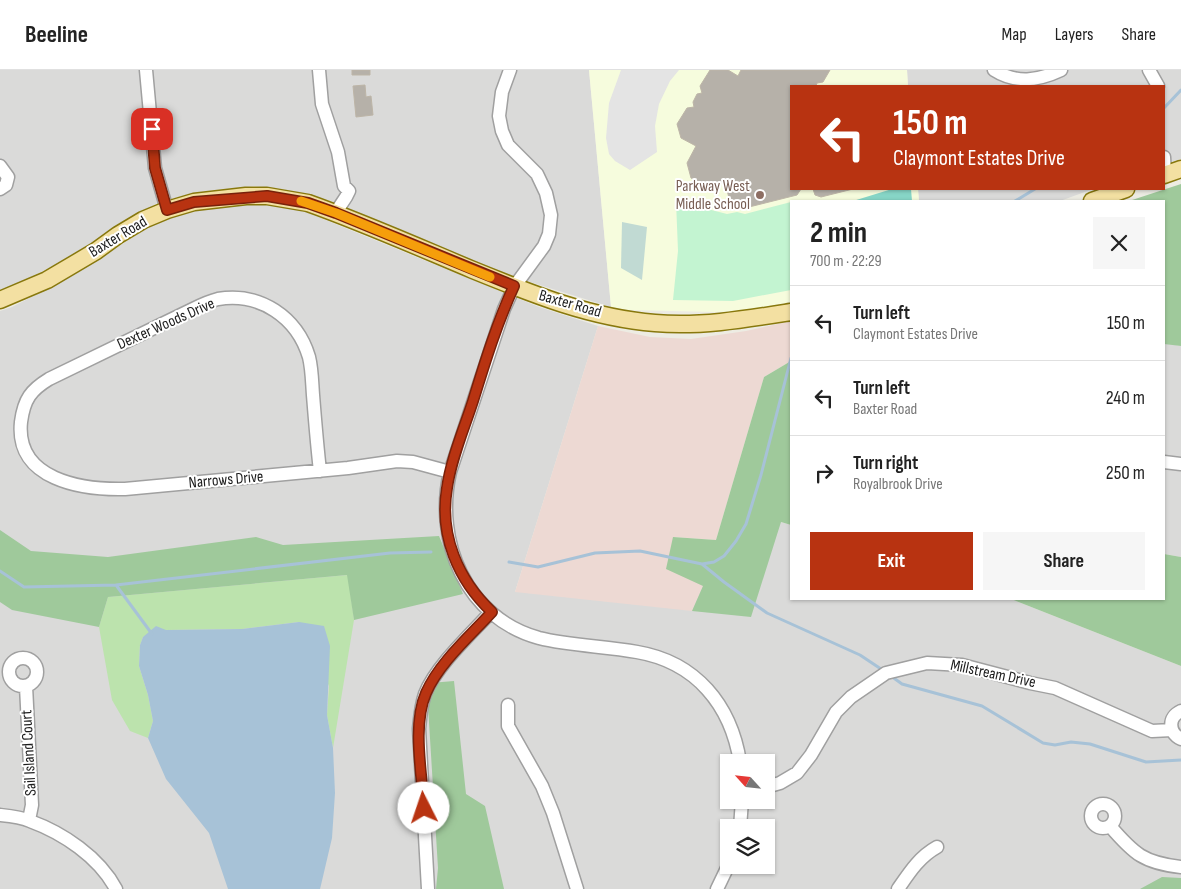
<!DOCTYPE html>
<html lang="en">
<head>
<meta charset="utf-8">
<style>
  body { margin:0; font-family:"Sofia Sans Condensed",sans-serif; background:#f6f6f6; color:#222; height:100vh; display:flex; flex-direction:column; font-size:19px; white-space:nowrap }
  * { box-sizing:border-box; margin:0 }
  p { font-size:16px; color:#767676 }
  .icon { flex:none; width:28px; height:28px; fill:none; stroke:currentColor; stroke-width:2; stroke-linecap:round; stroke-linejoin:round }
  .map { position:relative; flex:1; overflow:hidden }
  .details { position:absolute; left:790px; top:130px; width:375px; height:400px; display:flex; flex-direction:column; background:#fff; border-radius:0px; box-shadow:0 1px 4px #0004 }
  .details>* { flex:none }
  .top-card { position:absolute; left:790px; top:15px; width:375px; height:105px; border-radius:0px; box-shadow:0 1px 4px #0004; background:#b83311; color:#fff; overflow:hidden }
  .needle { width:32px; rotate:297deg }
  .controls { position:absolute; left:720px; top:684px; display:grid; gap:10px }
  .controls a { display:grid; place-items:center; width:55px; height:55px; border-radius:0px; background:#fff; box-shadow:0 1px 4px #0004; font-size:25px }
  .pin { position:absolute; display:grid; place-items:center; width:42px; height:42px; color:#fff; margin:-21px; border-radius:10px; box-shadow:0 2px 8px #0006 }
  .me { position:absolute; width:55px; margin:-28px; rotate:356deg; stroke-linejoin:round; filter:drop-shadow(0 0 4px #0008) }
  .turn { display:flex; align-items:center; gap:18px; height:105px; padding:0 20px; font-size:22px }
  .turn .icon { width:65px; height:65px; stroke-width:2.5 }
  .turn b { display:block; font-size:35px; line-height:42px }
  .round { display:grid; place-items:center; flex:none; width:52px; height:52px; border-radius:0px; background:#f6f6f6 }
  .summary { display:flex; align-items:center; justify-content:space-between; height:85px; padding:0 20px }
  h1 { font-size:30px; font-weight:700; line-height:38px }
  .cta { display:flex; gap:10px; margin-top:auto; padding:10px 20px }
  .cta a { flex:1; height:58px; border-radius:0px; background:#b83311; color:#fff; font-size:20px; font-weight:700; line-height:58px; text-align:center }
  .cta a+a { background:#f6f6f6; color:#222 }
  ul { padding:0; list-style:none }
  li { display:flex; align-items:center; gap:15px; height:75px; padding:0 20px; border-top:1px solid #e0e0e0 }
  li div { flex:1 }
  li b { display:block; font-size:19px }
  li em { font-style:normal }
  header { display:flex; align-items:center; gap:30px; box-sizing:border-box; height:70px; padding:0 25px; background:#fff; border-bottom:1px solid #e0e0e0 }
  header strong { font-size:24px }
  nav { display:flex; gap:28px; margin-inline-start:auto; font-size:18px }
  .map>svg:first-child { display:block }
</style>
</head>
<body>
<header>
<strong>Beeline</strong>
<nav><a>Map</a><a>Layers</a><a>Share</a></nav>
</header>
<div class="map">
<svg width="1181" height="819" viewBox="0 0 1181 819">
  <rect width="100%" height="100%" fill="#edece3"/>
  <path fill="#dadad9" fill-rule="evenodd" d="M0,0H589L611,237L504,204L316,128L282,119L254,116L198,122L159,132L67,189L0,222Z
    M907,0H1181V89L1164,94V16H908Z
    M918,119H1093L1060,131H919Z
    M232,132L274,135L306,142L539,237L598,256L515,522L781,452L791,455V529H1011L1181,596V819H0V241L12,237L67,209L157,152L195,138ZM729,692H766V730H729ZM729,758H766V795H729Z
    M1165,273L1181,276V487L1164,484V274Z"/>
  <path fill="#edd9d3" d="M791,251V291L764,307L716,470L674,467L703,516L692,541L515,522L598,256L650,267L691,269L746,261Z"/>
  <path fill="#f6fcdd" d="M589,0H907L908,16H791V119H918L919,131H791V232L743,241L716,242L627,240L611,237Z"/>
  <path fill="#bce3ad" d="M348,505L354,550L333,678L327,645L329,616L299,552L242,559L166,560L143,567L140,575L139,596L148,625L153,651L148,668L130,661L112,630L99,557L108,527Z"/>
  <path fill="#9fc99b" d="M1181,114V276L1164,274V131H1129Z
    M791,291V455L781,452L751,547L692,541L703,516L666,499L673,467L716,470L764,307Z
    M0,460L31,481L108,487L256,467L283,475L439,466L463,524L354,550L347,505L108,527L99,557L12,540L0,532Z
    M1164,484L1181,487V596L1011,529H1164Z
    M454,611L466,724L485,736L504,819H436L438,798L428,636L430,613Z
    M1162,807L1181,808V819H1140Z"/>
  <path fill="#c1dad3" d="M622,152L647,157L642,210L621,198Z"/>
  <path fill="#c3f4d1" d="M676,131L727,144L737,142L745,144L791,132V220L733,231L673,230L678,181Z"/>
  <path fill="#87d6c7" d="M892,119H911L912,131H853Z"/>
  <path fill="#e4e4e4" d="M621,0H679L670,11L659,34L655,56L657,82L630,100L615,91L609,84L606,68L609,33Z"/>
  <path fill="#a7c2d7" d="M299,552L324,556L330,576L327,645L333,678L335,723L332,768L321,815L320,819H228L209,763L166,709L148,668L153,651L148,625L139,596L140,575L143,567L156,556L166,560L242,559Z"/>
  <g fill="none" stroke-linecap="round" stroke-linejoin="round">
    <path stroke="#a7c2d7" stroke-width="3" d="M1164,38L1181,20
      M1015,131L1035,119
      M509,492L538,497L595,483L640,481L702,494L714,492L724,486L736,471L746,454L761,405L791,288
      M702,494L724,512L767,543L860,585L884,601
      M0,501L24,517L116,515L152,564
      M116,515L390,483L431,482
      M891,606L902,614L982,636L1043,673L1055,675L1071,672L1090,674L1146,692L1181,690"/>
  </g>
  <path fill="#b6b1a9" stroke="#bdb5a7" d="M352,0H370V5H352Z
    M710,0H728L738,6L741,0H830L823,12L817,13L816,16H791V119H801L797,125L745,138L729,128L725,112L708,117L691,108L687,93L696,76L681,68L677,54L687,38L694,37L693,32L697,24L702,23L700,16Z
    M365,15L366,27L371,26L373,45L356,47L353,16Z
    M813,119H853L821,127L815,125Z"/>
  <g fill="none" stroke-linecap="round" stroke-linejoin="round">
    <defs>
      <path id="minor" d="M146,0L155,98L167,140
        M319,0L322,34L338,82L344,116L349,121C345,131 340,134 336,143
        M510,0L502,22L499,46L502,61L508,75L537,104L546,123L551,145L549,164L544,176L514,217L504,239L450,402C434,471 466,548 539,568C571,576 605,576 637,582C696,592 731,635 740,692
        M994,0C1016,14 1038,11 1061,0
        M1149,0L1158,16
        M1164,87L1165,104
        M0,96L8,107L6,115L0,119
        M1164,392L1181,394
        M320,401C317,375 315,350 313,325C312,312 312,299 309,287C297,247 260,222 218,229C210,231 201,235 193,239L49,309C31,320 24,329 21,352C15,410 82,420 125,419L348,398L397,391L413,392L450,402
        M9 602a14 14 0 1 1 28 0a14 14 0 1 1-28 0Z
        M26,616L32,735L29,750
        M508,635V656L542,716L553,743L577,819
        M1181,641C1168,647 1168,662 1181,669
        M766,717L780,713L797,703L811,685L836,642L851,627L886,603L927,593L962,595L1030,613L1055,618L1152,661L1172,660
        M1091 746a12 12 0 1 1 24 0a12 12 0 1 1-24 0Z
        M0,745C10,746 21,747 30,751C63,763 99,787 116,819
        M1110,756C1134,784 1144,793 1181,797
        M740,758L742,730
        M428,819L419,659C420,648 421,635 425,624C436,596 471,564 491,542
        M717,819L729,794
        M898,819C909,803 919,787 937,777"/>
      <path id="major" d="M1164,105L1181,99
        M1092,131L1126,119
        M0,230L47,210L96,181L118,165L143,150L167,140L194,132L246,126H267L308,133C364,153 418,177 473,200C532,224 591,248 655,253C700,257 747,249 791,242"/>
    </defs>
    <use href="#minor" stroke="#a0a0a0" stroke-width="15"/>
    <use href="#major" stroke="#88780d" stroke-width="19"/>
    <use href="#minor" stroke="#fff" stroke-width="12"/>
    <use href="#major" stroke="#f3e0a2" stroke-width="16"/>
  </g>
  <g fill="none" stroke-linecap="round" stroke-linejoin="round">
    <defs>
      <path id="route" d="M152,59L155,98L167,140L194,132L267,126L308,133L336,143L514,216C497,253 485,292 473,331C464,359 451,389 447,418C439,465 458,510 492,542C470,566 439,593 426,623C412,655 422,704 424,738"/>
    </defs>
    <use href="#route" stroke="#78210b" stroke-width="12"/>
    <use href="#route" stroke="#b83311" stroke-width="9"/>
    <path stroke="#f59e0b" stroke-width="9" d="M301,131L336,143L490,207"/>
  </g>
  <circle fill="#8d6e63" stroke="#fff" stroke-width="2" cx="760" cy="125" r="5"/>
  <g text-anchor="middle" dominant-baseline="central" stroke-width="4" stroke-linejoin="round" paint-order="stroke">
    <g font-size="16" fill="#785e54" stroke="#fff" text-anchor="end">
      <text x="750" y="116">Parkway West<tspan x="750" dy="18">Middle School</tspan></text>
    </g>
    <g font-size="16" fill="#1c1c1c" stroke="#fff">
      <text transform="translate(118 167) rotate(-31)">Baxter Road</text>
      <text transform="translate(570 234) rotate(16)">Baxter Road</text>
      <text transform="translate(166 254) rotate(-24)">Dexter Woods Drive</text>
      <text transform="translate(226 410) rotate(-5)">Narrows Drive</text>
      <text transform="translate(993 604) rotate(12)">Millstream Drive</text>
      <text transform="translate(29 683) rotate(-93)">Sail Island Court</text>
    </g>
  </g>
</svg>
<div class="controls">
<a><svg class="needle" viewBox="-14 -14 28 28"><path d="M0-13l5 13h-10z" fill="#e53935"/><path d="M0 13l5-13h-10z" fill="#767676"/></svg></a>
<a><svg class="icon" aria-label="layers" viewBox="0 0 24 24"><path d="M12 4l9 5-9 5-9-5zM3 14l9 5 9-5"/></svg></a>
</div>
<div class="pin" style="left:152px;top:59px;background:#d93025"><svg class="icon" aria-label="arrive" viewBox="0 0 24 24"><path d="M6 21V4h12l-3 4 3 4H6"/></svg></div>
<svg class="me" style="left:424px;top:738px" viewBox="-20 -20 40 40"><circle r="19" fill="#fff"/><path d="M0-13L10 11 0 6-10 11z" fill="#b83311"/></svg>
<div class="top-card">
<div class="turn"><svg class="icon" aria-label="left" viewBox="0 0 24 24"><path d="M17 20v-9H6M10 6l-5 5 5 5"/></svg><div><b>150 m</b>Claymont Estates Drive</div></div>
</div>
<section class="details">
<div class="summary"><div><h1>2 min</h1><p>700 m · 22:29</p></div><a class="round"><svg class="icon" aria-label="close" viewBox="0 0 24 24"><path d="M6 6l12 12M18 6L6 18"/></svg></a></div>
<ul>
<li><svg class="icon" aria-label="left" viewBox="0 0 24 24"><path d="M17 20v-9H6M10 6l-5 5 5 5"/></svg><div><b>Turn left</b><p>Claymont Estates Drive</p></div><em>150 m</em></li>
<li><svg class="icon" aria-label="left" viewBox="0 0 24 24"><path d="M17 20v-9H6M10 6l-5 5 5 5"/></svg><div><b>Turn left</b><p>Baxter Road</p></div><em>240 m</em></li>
<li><svg class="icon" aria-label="right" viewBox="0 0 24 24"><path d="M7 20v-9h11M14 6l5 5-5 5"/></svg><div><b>Turn right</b><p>Royalbrook Drive</p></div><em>250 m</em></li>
</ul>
<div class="cta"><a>Exit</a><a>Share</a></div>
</section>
</div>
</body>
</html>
